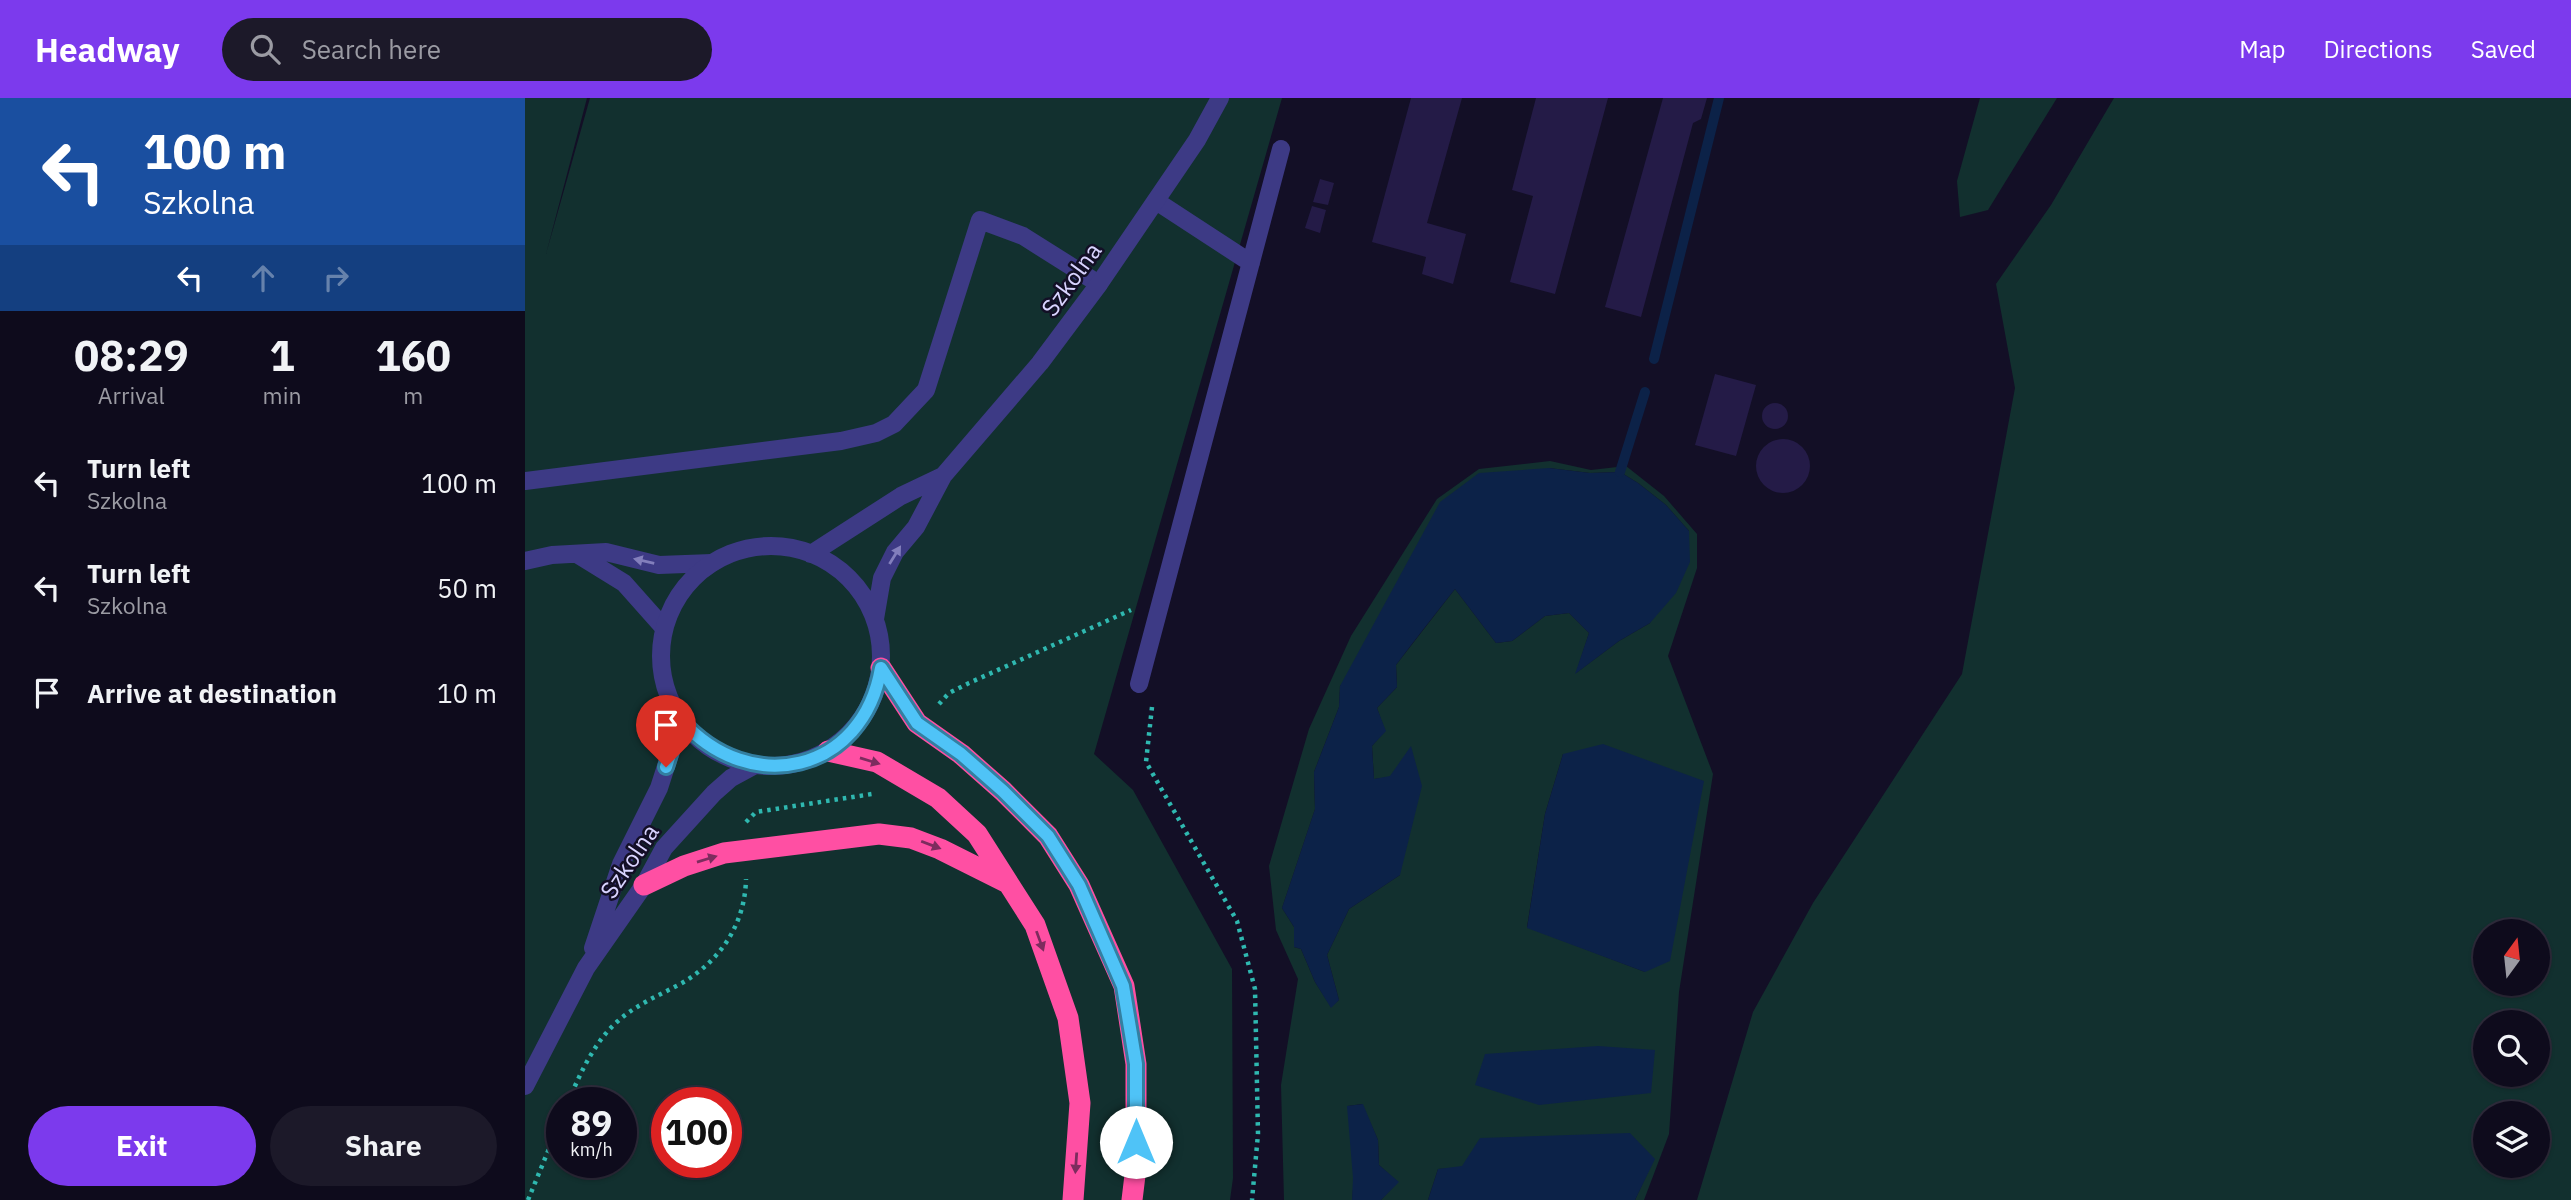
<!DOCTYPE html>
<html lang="en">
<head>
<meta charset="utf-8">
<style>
  body { margin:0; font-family:"IBM Plex Sans",sans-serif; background:#1c1929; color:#f1f3f6; height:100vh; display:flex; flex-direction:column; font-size:26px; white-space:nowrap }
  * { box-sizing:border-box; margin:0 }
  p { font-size:23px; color:#9b9ba3 }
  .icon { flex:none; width:38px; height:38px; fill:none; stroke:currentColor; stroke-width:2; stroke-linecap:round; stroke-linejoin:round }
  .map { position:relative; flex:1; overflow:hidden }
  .panel { display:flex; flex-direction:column; background:#0e0b1c; width:525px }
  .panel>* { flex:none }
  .banner { background:#1a4fa0; color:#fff; overflow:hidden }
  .needle { width:46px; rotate:15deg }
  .tools { position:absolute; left:1948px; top:821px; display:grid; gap:14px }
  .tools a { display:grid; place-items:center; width:77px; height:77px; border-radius:50%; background:#0e0b1c; box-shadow:0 2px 5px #0004,0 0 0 2px #2e2b3b; font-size:35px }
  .speed { position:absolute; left:21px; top:989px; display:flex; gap:14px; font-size:35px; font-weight:700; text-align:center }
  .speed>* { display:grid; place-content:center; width:91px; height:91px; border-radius:50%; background:#0e0b1c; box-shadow:0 2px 5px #0004,0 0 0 2px #2e2b3b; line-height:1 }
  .speed small { font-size:18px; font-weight:400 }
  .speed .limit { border:10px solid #d22; background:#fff; color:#111 }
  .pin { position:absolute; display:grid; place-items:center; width:60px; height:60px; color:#fff; margin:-72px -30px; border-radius:50% 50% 50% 0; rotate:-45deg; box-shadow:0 0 7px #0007 }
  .pin .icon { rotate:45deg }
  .me { position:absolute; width:77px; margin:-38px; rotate:0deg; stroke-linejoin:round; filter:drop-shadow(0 0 5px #0008) }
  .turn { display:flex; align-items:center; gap:24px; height:147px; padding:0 28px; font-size:32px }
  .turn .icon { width:91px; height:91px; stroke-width:2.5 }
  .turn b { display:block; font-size:49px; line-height:60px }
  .lanes { display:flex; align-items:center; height:66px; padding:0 28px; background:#0003; justify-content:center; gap:35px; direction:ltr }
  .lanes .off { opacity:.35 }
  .eta { display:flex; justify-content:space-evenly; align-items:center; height:119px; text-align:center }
  .eta b { font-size:42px; font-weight:700; line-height:49px }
  .action { display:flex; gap:14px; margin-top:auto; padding:14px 28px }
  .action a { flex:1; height:80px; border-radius:42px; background:#7c3aed; color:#fff; font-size:28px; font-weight:700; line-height:80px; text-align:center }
  .action a+a { background:#1c1929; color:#f1f3f6 }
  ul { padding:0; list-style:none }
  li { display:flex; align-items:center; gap:21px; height:105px; padding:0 28px }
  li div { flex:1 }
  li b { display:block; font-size:26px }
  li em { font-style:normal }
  header { display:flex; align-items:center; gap:42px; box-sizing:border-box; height:98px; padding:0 35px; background:#7c3aed; color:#fff }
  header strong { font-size:33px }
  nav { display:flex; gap:38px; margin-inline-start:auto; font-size:24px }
  .search { width:490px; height:63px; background:#1c1929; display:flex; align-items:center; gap:18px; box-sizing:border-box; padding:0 24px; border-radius:38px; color:#9b9ba3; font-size:26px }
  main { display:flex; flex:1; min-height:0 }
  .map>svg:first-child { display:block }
</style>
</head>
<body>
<header>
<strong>Headway</strong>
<div class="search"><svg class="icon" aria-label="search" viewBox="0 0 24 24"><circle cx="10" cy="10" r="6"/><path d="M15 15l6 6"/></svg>Search here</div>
<nav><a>Map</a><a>Directions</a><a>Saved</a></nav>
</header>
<main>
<section class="panel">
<div class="banner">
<div class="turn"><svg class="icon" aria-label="left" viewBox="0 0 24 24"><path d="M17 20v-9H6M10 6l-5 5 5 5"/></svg><div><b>100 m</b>Szkolna</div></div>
<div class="lanes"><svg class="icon" aria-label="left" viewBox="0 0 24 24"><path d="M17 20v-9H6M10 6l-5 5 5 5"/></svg><svg class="icon off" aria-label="ahead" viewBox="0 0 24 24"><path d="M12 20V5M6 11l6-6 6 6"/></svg><svg class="icon off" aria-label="right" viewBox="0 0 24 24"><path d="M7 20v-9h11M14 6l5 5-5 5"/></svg></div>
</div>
<div class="eta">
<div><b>08:29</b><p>Arrival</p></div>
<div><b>1</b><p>min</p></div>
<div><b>160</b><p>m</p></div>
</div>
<ul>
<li><svg class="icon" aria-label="left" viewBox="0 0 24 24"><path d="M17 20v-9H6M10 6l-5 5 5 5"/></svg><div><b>Turn left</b><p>Szkolna</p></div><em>100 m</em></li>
<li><svg class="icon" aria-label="left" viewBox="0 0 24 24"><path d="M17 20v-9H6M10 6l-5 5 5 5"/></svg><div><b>Turn left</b><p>Szkolna</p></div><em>50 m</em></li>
<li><svg class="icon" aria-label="arrive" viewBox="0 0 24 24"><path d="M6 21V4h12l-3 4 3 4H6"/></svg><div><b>Arrive at destination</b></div><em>10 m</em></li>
</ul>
<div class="action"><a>Exit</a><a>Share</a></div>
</section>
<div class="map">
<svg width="2046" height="1102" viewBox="0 0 2046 1102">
  <rect width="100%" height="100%" fill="#130f26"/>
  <path fill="#12302f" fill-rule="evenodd" d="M0,0H62L21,156L65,0H757L569,656L608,692L707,871L708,1080L705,1102H0ZM37,1004H96V1064H37ZM142,1004H201V1064H142Z
    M1455,0H1532L1463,112L1435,119L1432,83Z
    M1589,0H2046V1102H1172L1228,914L1288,805L1437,576L1490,290L1471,186L1526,107ZM2012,833V886H1960V833ZM2012,924V976H1960V924ZM2012,1015V1068H1960V1015Z
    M1025,363L1066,372L1101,368L1139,398L1172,436V470L1143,558L1188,676L1154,894L1144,1036L1119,1102H1110L1129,1061L913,1071L903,1102H856L873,1084L854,1067L853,1042L837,1006L823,1008L829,1080L827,1102H759L756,987L773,881L751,832L744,768L784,631L826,538L912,401L954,371ZM1024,370L1065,375L1095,374L1113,385L1141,407L1164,433L1125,525L1094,543L1051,575L1064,535L1044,515L1020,518L987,543L971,545L930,491L871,567L872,589L852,610L860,633L847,648L849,681L865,679L875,777L824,811L802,857L814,902L806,909L790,884L776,851L769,849V829L757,810L790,711L789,674L814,609L815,588ZM1038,656L1120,874L1002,829L1020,716Z"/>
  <path fill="#0c2248" d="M1024,370L1065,375L1095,374L1113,385L1141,407L1164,433L1165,464L1151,495L1125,525L1094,543L1050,576L1064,535L1044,515L1020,518L987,543L971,545L930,491C910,516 890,542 871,567L872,589L852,610L861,633L847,648L849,681L865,678L886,648L897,688L875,777L824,811L802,857L814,902L806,910L790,884L776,851L769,849V829L757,810L790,711L789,674L814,609L815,588L915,404L954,375Z
    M1078,646L1179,683L1145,863L1120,874L1002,830L1020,716L1038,656Z
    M1073,948L1130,952L1126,995L1014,1007L950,987L960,956Z
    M838,1006L853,1042L854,1067L874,1084L856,1102H827L828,1080L822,1008Z
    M1105,1035L1130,1061L1110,1102H903L913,1071L937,1068L955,1040Z"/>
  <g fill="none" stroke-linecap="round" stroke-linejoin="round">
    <path stroke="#0c2248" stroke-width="10" d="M1129,261L1194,0
      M1095,374L1120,294"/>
  </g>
  <path fill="#241b47" d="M886,0H937L902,125L941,136L928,186L897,176L901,159L847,144Z
    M1011,0H1083L1030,196L985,184L1008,98L987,92Z
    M1138,0H1182L1176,21L1168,25L1116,219L1080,209Z
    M795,81L809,85L803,107L788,104Z
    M787,108L801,112L795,135L780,130Z
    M1190,276L1231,287L1211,358L1170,347Z
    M1237 318a13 13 0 1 1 26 0a13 13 0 1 1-26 0Z
    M1231 368a27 27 0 1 1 54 0a27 27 0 1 1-54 0Z"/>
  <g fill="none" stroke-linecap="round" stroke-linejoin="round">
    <path stroke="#2fb8b0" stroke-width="4.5" stroke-dasharray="3.5 5" stroke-linecap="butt" d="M414,606L424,595L444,585L606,512
      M627,609L621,664L712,823L730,891L733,1036L727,1102
      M221,724L231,714L347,696
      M43,1004C55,976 69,944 93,923C112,906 135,897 157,885C196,862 220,826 221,781
      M3,1102L37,1019"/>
    <path stroke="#3d3a85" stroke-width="18" d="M631,103L726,165
      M0,383L316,343L351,335L369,326L401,292L455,122L498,138L574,186
      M52,456L99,485L139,530
      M0,463L27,457L81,454L134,467L187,465
      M614,586L756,51"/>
    <path stroke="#3d3a85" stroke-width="18" d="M136 558a110 110 0 1 1 220 0a110 110 0 1 1-220 0Z
      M286,456L376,398L418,378
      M350,521L357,480L370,454L391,429L418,378L515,265L574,186L672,42L695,0
      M68,850L96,766L134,690L156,622
      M0,988L61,870L119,787L139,750L189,695L206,680L230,667"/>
    <path stroke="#ff4fa3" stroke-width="21" d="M356,570L392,625L436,656L478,693L523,738L554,787L599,888L611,966V1069L607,1102
      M303,653L352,664L413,700L452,736L510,827L543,920L555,1005L548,1102
      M119,787L159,768L199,755L354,736L386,740L415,751L481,784"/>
  </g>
  <defs><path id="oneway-solid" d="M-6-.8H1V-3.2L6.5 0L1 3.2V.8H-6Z" transform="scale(1.75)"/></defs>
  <g fill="#837fbc">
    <use href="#oneway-solid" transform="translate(370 457) rotate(-58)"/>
    <use href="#oneway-solid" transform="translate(119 463) rotate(-167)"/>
  </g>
  <g fill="#7d2c5e">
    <use href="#oneway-solid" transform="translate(345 663) rotate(17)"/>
    <use href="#oneway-solid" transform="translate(406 747) rotate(21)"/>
    <use href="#oneway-solid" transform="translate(182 761) rotate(-17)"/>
    <use href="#oneway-solid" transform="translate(515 843) rotate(70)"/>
    <use href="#oneway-solid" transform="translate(551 1065) rotate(94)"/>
  </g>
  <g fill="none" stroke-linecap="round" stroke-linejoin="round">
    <defs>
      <path id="route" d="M141,669L156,622C225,700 338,675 356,570L392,625L436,656L478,693L523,738L554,787L598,888L611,966V1044"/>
    </defs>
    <use href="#route" stroke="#337fa1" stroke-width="18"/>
    <use href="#route" stroke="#4fc3f7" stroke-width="12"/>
  </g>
  <g text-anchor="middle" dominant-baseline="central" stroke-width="5" stroke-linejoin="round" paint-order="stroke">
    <g font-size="24" fill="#d9d4ff" stroke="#130f26">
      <text transform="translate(546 181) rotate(-54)">Szkolna</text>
      <text transform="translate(104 763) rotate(-56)">Szkolna</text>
    </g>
  </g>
</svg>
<div class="tools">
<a><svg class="needle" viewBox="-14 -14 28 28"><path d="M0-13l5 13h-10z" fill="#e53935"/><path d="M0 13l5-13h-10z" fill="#9b9ba3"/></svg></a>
<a><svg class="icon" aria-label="search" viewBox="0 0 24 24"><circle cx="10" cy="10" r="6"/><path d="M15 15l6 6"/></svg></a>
<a><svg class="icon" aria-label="layers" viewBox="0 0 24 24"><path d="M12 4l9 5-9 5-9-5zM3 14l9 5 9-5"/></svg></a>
</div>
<div class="speed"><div>89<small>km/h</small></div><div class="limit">100</div></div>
<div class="pin" style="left:141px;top:669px;background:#d93025"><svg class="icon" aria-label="arrive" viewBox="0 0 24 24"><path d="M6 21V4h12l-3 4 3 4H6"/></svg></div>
<svg class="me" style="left:611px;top:1044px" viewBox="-20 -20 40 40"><circle r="19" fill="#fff"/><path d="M0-13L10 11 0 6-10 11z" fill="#4fc3f7"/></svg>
</div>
</main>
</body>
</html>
